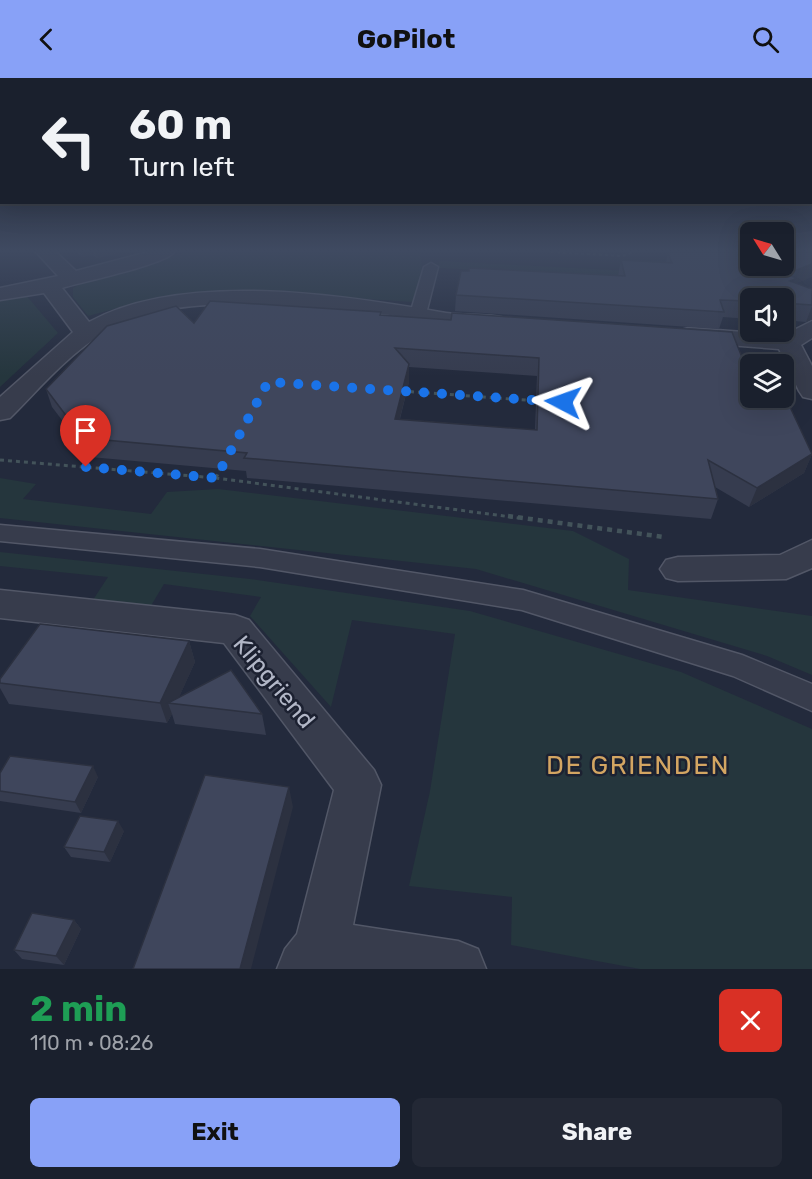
<!DOCTYPE html>
<html lang="en">
<head>
<meta charset="utf-8">
<style>
  body { margin:0; font-family:Rubik,sans-serif; background:#232835; color:#f1f3f6; height:100vh; display:flex; flex-direction:column; font-size:22px; white-space:nowrap }
  * { box-sizing:border-box; margin:0 }
  p { font-size:20px; color:#9fa3aa }
  .icon { flex:none; width:33px; height:33px; fill:none; stroke:currentColor; stroke-width:2; stroke-linecap:round; stroke-linejoin:round }
  .map { position:relative; height:891px; overflow:hidden }
  .drawer { display:flex; flex-direction:column; background:#1a202d; flex:1 }
  .drawer>* { flex:none }
  .guide { position:absolute; left:0px; top:0px; width:813px; height:126px; box-shadow:0 6px 24px #0002,0 0 0 2px #383e49; background:#1a202d; color:#f1f3f6; overflow:hidden }
  .needle { width:39px; rotate:307deg }
  .controls { position:absolute; left:740px; top:144px; display:grid; gap:12px }
  .controls a { display:grid; place-items:center; width:54px; height:54px; border-radius:9px; background:#1a202d; box-shadow:0 6px 24px #0002,0 0 0 2px #383e49; font-size:30px }
  .pin { position:absolute; display:grid; place-items:center; width:51px; height:51px; color:#fff; margin:-62px -26px; border-radius:50% 50% 50% 0; rotate:-45deg; box-shadow:0 0 6px #0007 }
  .pin .icon { rotate:45deg }
  .me { position:absolute; width:66px; margin:-33px; rotate:274deg; stroke-linejoin:round; filter:drop-shadow(0 0 4px #0008) }
  .turn { display:flex; align-items:center; gap:21px; height:126px; padding:0 30px; font-size:27px }
  .turn .icon { width:78px; height:78px; stroke-width:2.5 }
  .turn b { display:block; font-size:42px; line-height:51px }
  .round { display:grid; place-items:center; flex:none; width:63px; height:63px; border-radius:9px; background:#232835 }
  .headline { display:flex; align-items:center; justify-content:space-between; height:102px; padding:0 30px }
  h1 { font-size:36px; font-weight:700; line-height:45px; color:#1e9e55 }
  .cta { display:flex; gap:12px; margin-top:auto; padding:12px 30px }
  .cta a { flex:1; height:69px; border-radius:9px; background:#88a1f7; color:#111; font-size:24px; font-weight:700; line-height:69px; text-align:center }
  .cta a+a { background:#232835; color:#f1f3f6 }
  header { display:flex; justify-content:space-between; align-items:center; height:78px; padding:0 30px; background:#88a1f7; color:#111; font-size:27px; font-weight:700 }
  .map>svg:first-child { display:block }
</style>
</head>
<body>
<header><svg class="icon" aria-label="back" viewBox="0 0 24 24"><path d="M15 5l-7 7 7 7"/></svg>GoPilot<svg class="icon" aria-label="search" viewBox="0 0 24 24"><circle cx="10" cy="10" r="6"/><path d="M15 15l6 6"/></svg></header>
<div class="map">
<svg width="812" height="891" viewBox="0 0 812 891">
  <rect width="100%" height="100%" fill="#232a3c"/>
  <path fill="#25363d" d="M187,174H418C427,187 417,210 413,224L289,216L192,214L163,218L88,238L73,219V210L82,205Z
    M439,183L652,194L672,202L439,190Z
    M26,217L58,255L0,309V223Z
    M0,400L36,406L23,421L151,436L167,414L218,411L573,453L629,481L628,512L812,538V597L767,578L476,491L0,440Z
    M0,474L250,501L470,533L681,594L812,651V891H640L511,867L512,819L409,808L430,713L455,556L352,542L331,629L250,538L261,519L164,506L149,531L91,525L108,499L0,488Z"/>
  <g fill="none" stroke-linecap="round" stroke-linejoin="round">
    <defs>
      <path id="lane" d="M431,185L438,189L426,236L418,241L412,239L410,236L424,189Z
        M0,447L260,471L523,512L742,577L812,606V633L733,598L522,532L260,489L0,463Z"/>
      <path id="street" d="M36,174H56L76,193L148,174H174C167,186 82,204 62,210L89,244C183,192 344,217 446,235C465,238 486,235 505,240L508,245L505,250C468,259 420,241 383,236C358,232 331,232 306,230C236,226 159,218 97,259C64,281 38,312 10,340L0,342V319L73,254L44,215L0,222V210L58,198Z
        M812,243V260L801,267L812,288V321L803,319L799,313L779,271L689,264L681,262L677,257L681,252L689,250L784,257Z
        M812,462V490L786,501L678,503L666,500L660,491L666,482L678,479L780,477Z
        M0,512L235,537L249,542L374,692L381,707L353,847L458,863L478,871L486,891H277L285,871L297,856L334,712L224,565L0,540Z"/>
    </defs>
    <use href="#lane" stroke="#525767" stroke-width="3"/>
    <use href="#street" stroke="#525767" stroke-width="3"/>
    <path stroke="#43535a" stroke-width="2" stroke-dasharray="3 3" stroke-linecap="butt" d="M551,174L622,178L633,174"/>
    <path stroke="#43535a" stroke-width="3" stroke-dasharray="4 4" stroke-linecap="butt" d="M402,313L538,323
      M0,382L216,400L519,440
      M216,400L222,387"/>
    <path stroke="#43535a" stroke-width="4.5" stroke-dasharray="5 5" stroke-linecap="butt" d="M508,438L664,459"/>
    <use href="#lane" fill="#373c4c" fill-rule="evenodd"/>
    <use href="#street" fill="#373c4c" fill-rule="evenodd"/>
  </g>
  <path fill="#363c4f" fill-rule="evenodd" d="M76,174H122L97,180L93,177L82,179Z
    M668,175L796,206L812,211V241L806,244L783,242V220H750V241L723,239L719,251L455,233L456,217L618,198L621,182L666,184Z
    M381,237L743,282L812,376L804,395L749,429L715,409L718,421L711,441L247,400L246,393L90,379L52,329L46,311L194,245ZM409,289L537,298L535,352L400,341L409,304Z
    M189,563L195,584L179,619L262,636L266,657L175,646L172,636L167,645L9,626L0,610V601Z
    M0,695L98,699L81,735L0,723Z
    M124,753L110,784L71,779L64,769Z
    M74,842L81,851L64,887L22,881L14,872Z"/>
  <path fill="#2c3140" d="M81,174H93V177L82,179Z
    M95,174H122L97,180Z
    M812,186V199L795,206L791,216L786,196Z
    M812,228V241L806,244Z
    M409,286V304L395,359V341Z
    M812,376L804,395L749,429L757,410Z
    M189,563L195,584L176,626L168,625L172,636L167,645L160,625Z
    M93,688L98,699L81,735L75,724Z
    M289,709L293,729L251,891H240Z
    M118,743L124,753L110,784L104,774Z
    M74,842L81,851L64,887L56,878Z"/>
  <path fill="#3f465c" stroke="#2c3140" stroke-width="1.5" fill-rule="evenodd" d="M672,174H750V188H783V174H812V186L786,196L797,200L790,203L812,211V227L783,225V220H750V223L720,222L724,234L456,217L461,193H469V190L625,198L621,182L672,185L668,175Z
    M210,223L381,234L380,237L451,242L452,235L732,254L743,282L753,286H750V320H783V314L812,376L757,410L708,382L718,421L244,380L247,375L83,360L46,311L107,248L176,228L194,245ZM395,270L539,280L537,352L395,341L409,286Z
    M40,546L189,563L160,625L0,605V601Z
    M231,592L262,636L168,625Z
    M10,678L93,688L75,724L0,713V695Z
    M205,697L289,709L240,891H133Z
    M80,738L118,743L104,774L64,769Z
    M32,835L74,842L56,878L14,872Z"/>
  <linearGradient id="sky" x2="0" y2="1"><stop stop-color="#131721"/><stop offset="0.58" stop-color="#3f4a61"/><stop offset="1" stop-color="#3f4a61" stop-opacity="0"/></linearGradient>
  <rect width="812" height="298" fill="url(#sky)"/>
  <g fill="none" stroke-linecap="round" stroke-linejoin="round">
    <path stroke="#1a73e8" stroke-width="10" stroke-dasharray="0 18" d="M86,389L216,400L268,304L563,324"/>
  </g>
  <g text-anchor="middle" dominant-baseline="central" stroke-width="5" stroke-linejoin="round" paint-order="stroke">
    <g font-size="24" fill="#b2b7c7" stroke="#1c2131">
      <text transform="translate(274 604) rotate(50)">Klipgriend</text>
    </g>
    <g font-size="26" letter-spacing="1.5" fill="#d3a562" stroke="#1c2131">
      <text x="638" y="687">DE GRIENDEN</text>
    </g>
  </g>
</svg>
<div class="controls">
<a><svg class="needle" viewBox="-14 -14 28 28"><path d="M0-13l5 13h-10z" fill="#e53935"/><path d="M0 13l5-13h-10z" fill="#9fa3aa"/></svg></a>
<a><svg class="icon" aria-label="sound" viewBox="0 0 24 24"><path d="M4 9h4l5-4v14l-5-4H4zM17 9q2 3 0 6"/></svg></a>
<a><svg class="icon" aria-label="layers" viewBox="0 0 24 24"><path d="M12 4l9 5-9 5-9-5zM3 14l9 5 9-5"/></svg></a>
</div>
<div class="pin" style="left:86px;top:389px;background:#d93025"><svg class="icon" aria-label="arrive" viewBox="0 0 24 24"><path d="M6 21V4h12l-3 4 3 4H6"/></svg></div>
<svg class="me" style="left:563px;top:324px" viewBox="-20 -20 40 40"><path d="M0-17L14 15 0 8-14 15z" fill="#1a73e8" stroke="#fff" stroke-width="4"/></svg>
<div class="guide">
<div class="turn"><svg class="icon" aria-label="left" viewBox="0 0 24 24"><path d="M17 20v-9H6M10 6l-5 5 5 5"/></svg><div><b>60 m</b>Turn left</div></div>
</div>
</div>
<section class="drawer">
<div class="headline"><div><h1>2 min</h1><p>110 m · 08:26</p></div><a class="round" style="background:#d93025;color:#fff"><svg class="icon" aria-label="close" viewBox="0 0 24 24"><path d="M6 6l12 12M18 6L6 18"/></svg></a></div>
<div class="cta"><a>Exit</a><a>Share</a></div>
</section>
</body>
</html>
